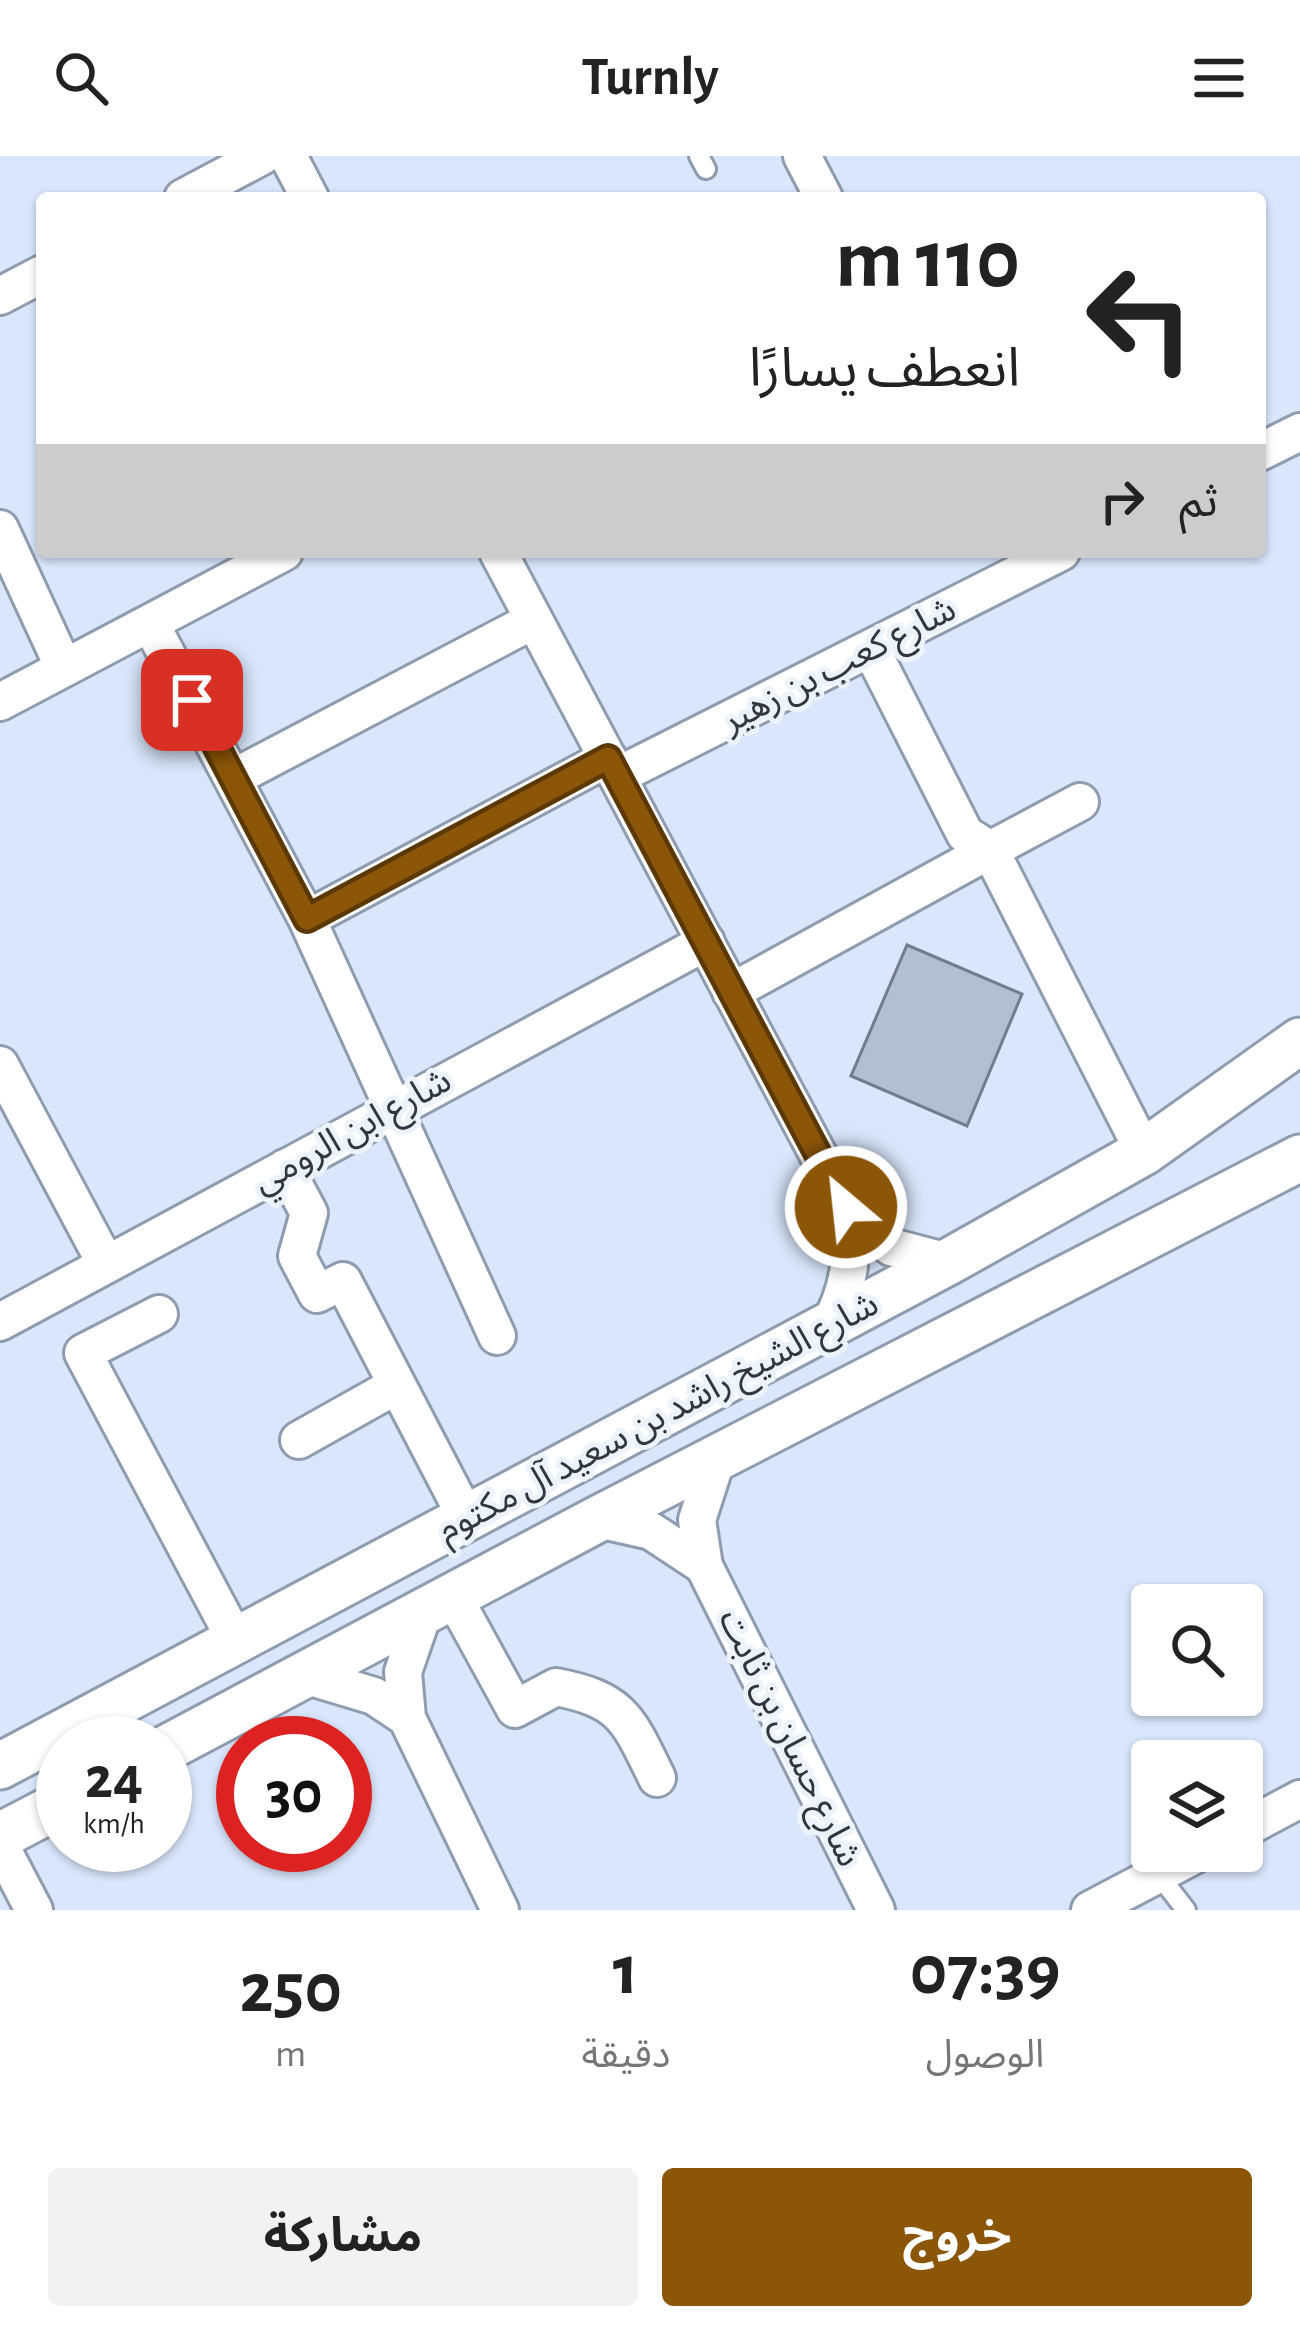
<!DOCTYPE html>
<html lang="ar">
<head>
<meta charset="utf-8">
<style>
  body { margin:0; font-family:"Alegreya Sans","Noto Sans Arabic",sans-serif; background:#f2f2f2; color:#222; direction:rtl; height:100vh; display:flex; flex-direction:column; font-size:45px; white-space:nowrap }
  * { box-sizing:border-box; margin:0 }
  p { font-size:39px; color:#767676 }
  .icon { flex:none; width:66px; height:66px; fill:none; stroke:currentColor; stroke-width:2; stroke-linecap:round; stroke-linejoin:round }
  .map { position:relative; height:1754px; overflow:hidden; direction:ltr }
  .panel { display:flex; flex-direction:column; background:#fff; flex:1 }
  .panel>* { flex:none }
  .guide { position:absolute; left:36px; top:36px; width:1230px; height:366px; border-radius:12px; box-shadow:0 3px 9px #0004; direction:rtl; background:#fff; color:#222; overflow:hidden }
  .controls { position:absolute; left:1131px; top:1428px; display:grid; gap:24px }
  .controls a { display:grid; place-items:center; width:132px; height:132px; border-radius:12px; background:#fff; box-shadow:0 3px 9px #0004; font-size:60px }
  .speed { position:absolute; left:36px; top:1560px; display:flex; gap:24px; font-size:60px; font-weight:700; text-align:center }
  .speed>* { display:grid; place-content:center; width:156px; height:156px; border-radius:50%; background:#fff; box-shadow:0 3px 9px #0004; line-height:1 }
  .speed small { font-size:30px; font-weight:400 }
  .speed .limit { border:18px solid #d22; background:#fff; color:#111 }
  .pin { position:absolute; display:grid; place-items:center; width:102px; height:102px; color:#fff; margin:-51px; border-radius:24px; box-shadow:0 6px 18px #0006 }
  .me { position:absolute; width:132px; margin:-66px; rotate:332deg; stroke-linejoin:round; filter:drop-shadow(0 0 9px #0008) }
  .turn { display:flex; align-items:center; gap:42px; height:252px; padding:0 48px; font-size:54px }
  .turn .icon { width:156px; height:156px; stroke-width:2.5 }
  .turn b { display:block; font-size:84px; line-height:102px }
  .then { display:flex; align-items:center; height:114px; padding:0 48px; background:#0003; gap:24px; font-size:45px }
  .eta { display:flex; justify-content:space-evenly; align-items:center; height:204px; text-align:center }
  .eta b { font-size:72px; font-weight:700; line-height:84px }
  .action { display:flex; gap:24px; margin-top:auto; padding:24px 48px }
  .action a { flex:1; height:138px; border-radius:12px; background:#8c5608; color:#fff; font-size:48px; font-weight:700; line-height:138px; text-align:center }
  .action a+a { background:#f2f2f2; color:#222 }
  header { display:flex; justify-content:space-between; align-items:center; height:156px; padding:0 48px; background:#fff; font-size:54px; font-weight:700 }
  .map>svg:first-child { display:block }
</style>
</head>
<body>
<header><svg class="icon" aria-label="menu" viewBox="0 0 24 24"><path d="M4 6h16M4 12h16M4 18h16"/></svg>Turnly<svg class="icon" aria-label="search" viewBox="0 0 24 24"><circle cx="10" cy="10" r="6"/><path d="M15 15l6 6"/></svg></header>
<div class="map">
<svg width="1300" height="1754" viewBox="0 0 1300 1754">
  <rect width="100%" height="100%" fill="#d9e6fb"/>
  <path fill="#b2bfd3" stroke="#717d8f" stroke-width="3" d="M907,789L1022,838L967,970L851,920Z"/>
  <g fill="none" stroke-linecap="round" stroke-linejoin="round">
    <defs>
      <path id="service" d="M699,0L706,13
        M1158,1718L1186,1754"/>
      <path id="minor" d="M288,0L310,42
        M802,0L824,42
        M183,42L262,0
        M0,140L42,118
        M1260,296L1300,276
        M0,373L64,512
        M498,396L846,1051L891,1091L948,1106
        M150,467L307,763L497,1180
        M872,495L965,678L990,694L1080,646
        M0,546L284,396
        M617,620L1061,396
        M233,622L534,464
        M307,763L608,602
        M731,836L990,694L1144,996
        M0,909L106,1108
        M285,1012L309,1057L297,1100L317,1138L343,1125L466,1361
        M159,1158L83,1197L236,1485
        M0,1166L706,786
        M828,1172C850,1132 855,1095 846,1051
        M299,1284L397,1229
        M717,1302L697,1364L704,1410L876,1754
        M598,1363L651,1375L704,1410
        M453,1440L515,1553L556,1531C623,1544 628,1563 657,1622
        M424,1455L403,1516L407,1562L500,1754
        M304,1519L374,1540L407,1562
        M1242,1674L1300,1643
        M0,1689L34,1754
        M1090,1754L1202,1695"/>
      <path id="tertiary" d="M165,1593L598,1363L1300,1002
        M0,1610L948,1106L1144,996L1300,885
        M0,1680L63,1647"/>
    </defs>
    <use href="#service" stroke="#8f9caf" stroke-width="24"/>
    <use href="#minor" stroke="#8f9caf" stroke-width="42"/>
    <use href="#tertiary" stroke="#8f9caf" stroke-width="51"/>
    <use href="#service" stroke="#fff" stroke-width="18"/>
    <use href="#minor" stroke="#fff" stroke-width="36"/>
    <use href="#tertiary" stroke="#fff" stroke-width="45"/>
  </g>
  <g fill="none" stroke-linecap="round" stroke-linejoin="round">
    <defs>
      <path id="route" d="M192,544L307,763L608,602L846,1051"/>
    </defs>
    <use href="#route" stroke="#5b3805" stroke-width="30"/>
    <use href="#route" stroke="#8c5608" stroke-width="21"/>
  </g>
  <g text-anchor="middle" dominant-baseline="central" stroke-width="10" stroke-linejoin="round" paint-order="stroke">
    <g font-size="36" fill="#32373f" stroke="#edf3fb">
      <text transform="translate(839 509) rotate(-27)">شارع كعب بن زهير</text>
      <text transform="translate(352 975) rotate(-29)">شارع ابن الرومي</text>
      <text transform="translate(658 1261) rotate(-28)">شارع الشيخ راشد بن سعيد آل مكتوم</text>
      <text transform="translate(790 1582) rotate(64)">شارع حسان بن ثابت</text>
    </g>
  </g>
</svg>
<div class="controls">
<a><svg class="icon" aria-label="search" viewBox="0 0 24 24"><circle cx="10" cy="10" r="6"/><path d="M15 15l6 6"/></svg></a>
<a><svg class="icon" aria-label="layers" viewBox="0 0 24 24"><path d="M12 4l9 5-9 5-9-5zM3 14l9 5 9-5"/></svg></a>
</div>
<div class="speed"><div>24<small>km/h</small></div><div class="limit">30</div></div>
<div class="pin" style="left:192px;top:544px;background:#d93025"><svg class="icon" aria-label="arrive" viewBox="0 0 24 24"><path d="M6 21V4h12l-3 4 3 4H6"/></svg></div>
<svg class="me" style="left:846px;top:1051px" viewBox="-20 -20 40 40"><circle r="17" fill="#8c5608" stroke="#fff" stroke-width="3"/><path d="M0-11L8 9 0 5-8 9z" fill="#fff"/></svg>
<div class="guide">
<div class="turn"><svg class="icon" aria-label="left" viewBox="0 0 24 24"><path d="M17 20v-9H6M10 6l-5 5 5 5"/></svg><div><b>110 m</b>انعطف يسارًا</div></div>
<div class="then">ثم<svg class="icon" aria-label="right" viewBox="0 0 24 24"><path d="M7 20v-9h11M14 6l5 5-5 5"/></svg></div>
</div>
</div>
<section class="panel">
<div class="eta">
<div><b>07:39</b><p>الوصول</p></div>
<div><b>1</b><p>دقيقة</p></div>
<div><b>250</b><p>m</p></div>
</div>
<div class="action"><a>خروج</a><a>مشاركة</a></div>
</section>
</body>
</html>
